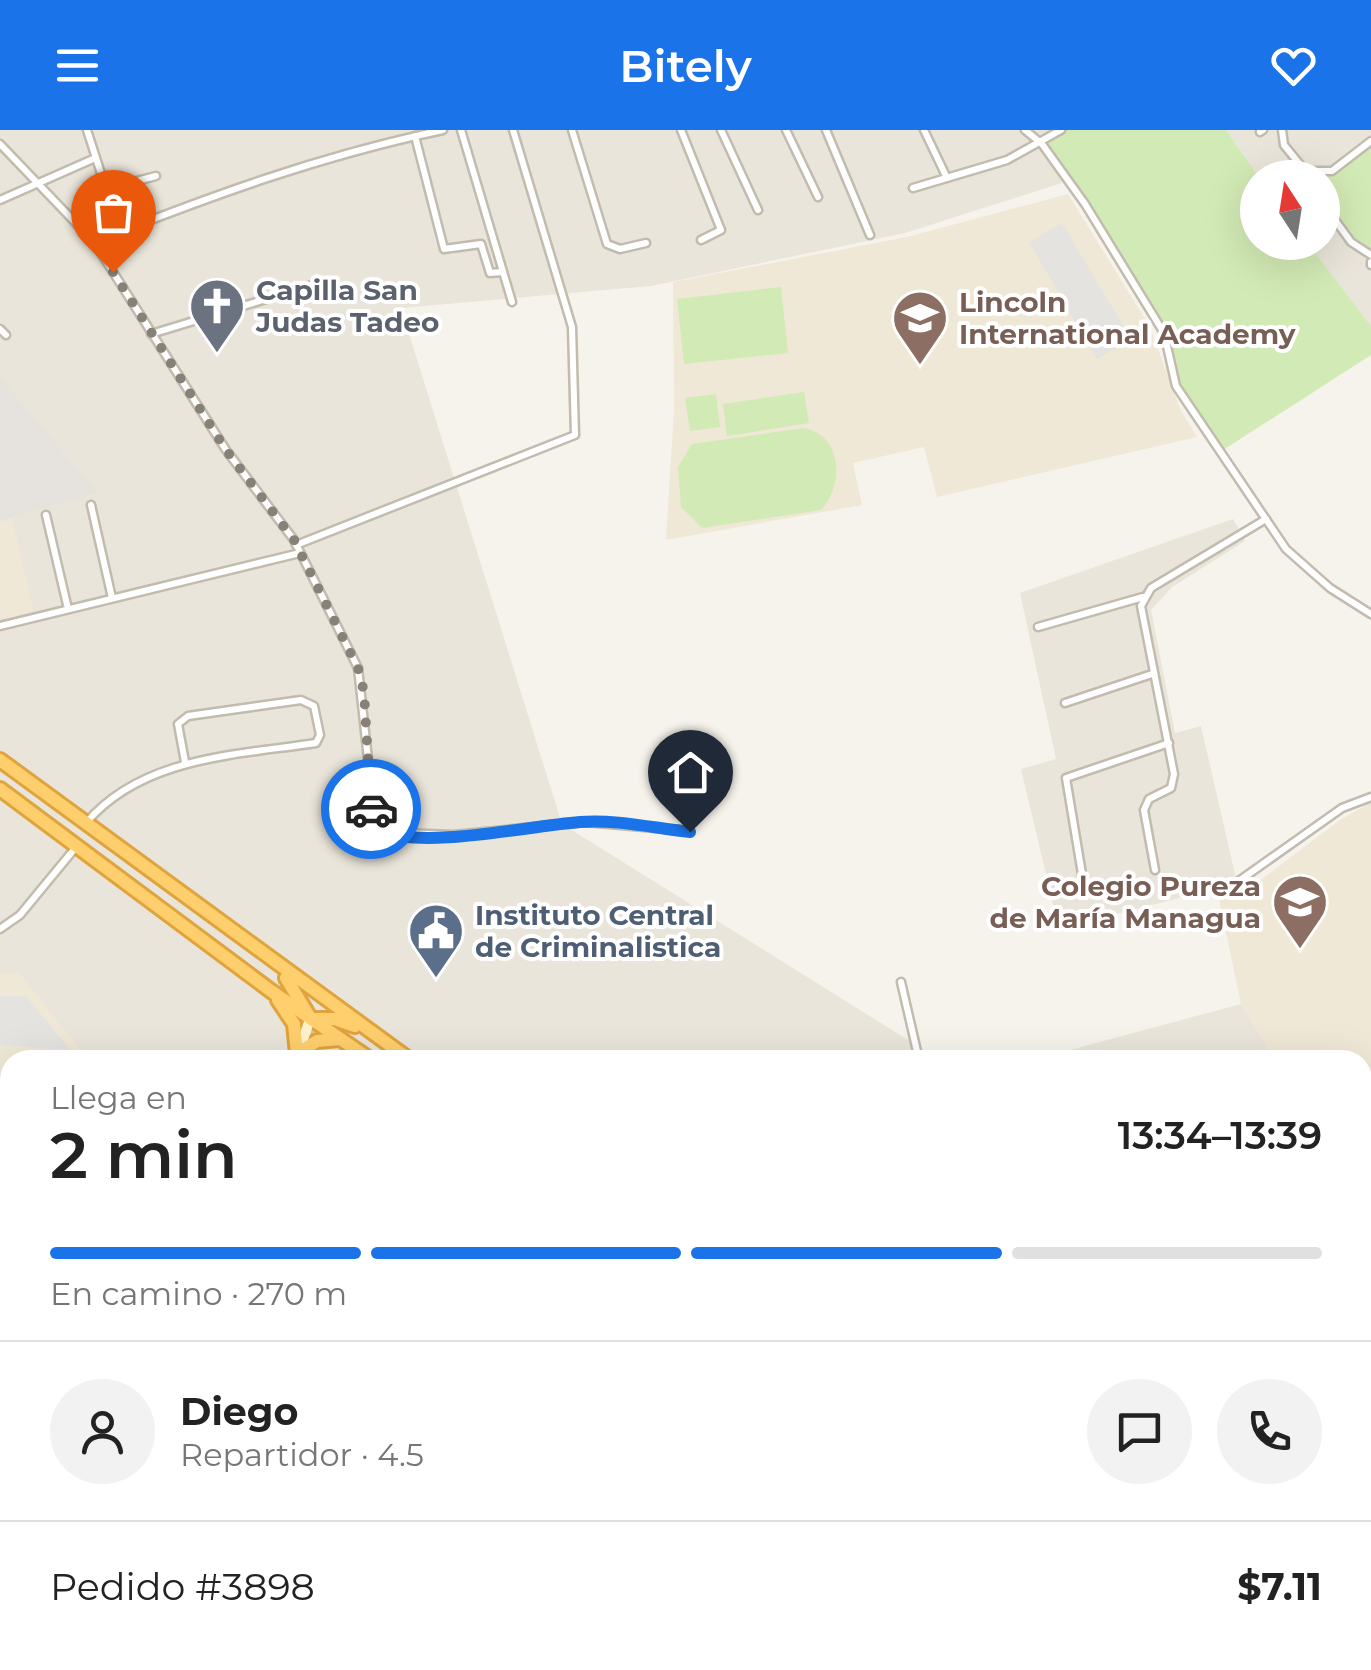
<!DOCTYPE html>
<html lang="es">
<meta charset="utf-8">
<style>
:root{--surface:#fff;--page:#f2f2f2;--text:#222;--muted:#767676;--line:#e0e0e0;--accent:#1a73e8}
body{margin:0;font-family:Montserrat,sans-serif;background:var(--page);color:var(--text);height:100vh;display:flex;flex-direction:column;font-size:38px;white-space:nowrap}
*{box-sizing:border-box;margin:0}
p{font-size:32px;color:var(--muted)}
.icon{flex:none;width:55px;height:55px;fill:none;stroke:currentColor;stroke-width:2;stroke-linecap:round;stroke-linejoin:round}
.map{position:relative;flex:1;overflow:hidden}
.drawer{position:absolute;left:0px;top:920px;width:1372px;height:620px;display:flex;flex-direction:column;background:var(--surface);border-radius:30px 30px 0 0;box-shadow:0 10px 40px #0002}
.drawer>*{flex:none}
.needle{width:65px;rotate:348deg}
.buttons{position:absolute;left:1240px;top:30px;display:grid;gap:20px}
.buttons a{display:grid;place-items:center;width:100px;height:100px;border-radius:50%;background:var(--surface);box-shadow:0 10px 40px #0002;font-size:50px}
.pin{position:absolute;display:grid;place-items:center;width:85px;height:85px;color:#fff;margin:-102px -42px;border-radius:50% 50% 50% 0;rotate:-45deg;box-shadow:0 0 10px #0007}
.pin .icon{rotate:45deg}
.courier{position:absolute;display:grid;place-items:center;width:100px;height:100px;margin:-50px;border:8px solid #1a73e8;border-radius:50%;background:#fff;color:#222;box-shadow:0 2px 12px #0007}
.head em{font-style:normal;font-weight:600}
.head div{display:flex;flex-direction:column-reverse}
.head{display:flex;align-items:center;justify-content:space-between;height:170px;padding:0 50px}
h1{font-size:65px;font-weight:600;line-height:75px}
.bar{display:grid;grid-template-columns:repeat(4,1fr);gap:15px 10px;align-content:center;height:120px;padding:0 50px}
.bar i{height:12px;border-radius:8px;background:var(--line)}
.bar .on{background:var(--accent)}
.bar p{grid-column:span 4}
.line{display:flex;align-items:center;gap:25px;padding:0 50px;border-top:2px solid var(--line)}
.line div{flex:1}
.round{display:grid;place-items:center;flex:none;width:105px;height:105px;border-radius:52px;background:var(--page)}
header{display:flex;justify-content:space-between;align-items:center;height:130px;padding:0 50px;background:var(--accent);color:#fff;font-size:45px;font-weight:600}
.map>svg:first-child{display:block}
.residential{fill:#eae5da}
.industrial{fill:#e6e2dd}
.education{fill:#efe8d6}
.green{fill:#d2eab5}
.parking{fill:#e5e3e0}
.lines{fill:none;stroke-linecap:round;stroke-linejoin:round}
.street-casing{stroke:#c2bbae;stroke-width:11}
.secondary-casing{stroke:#d6c79b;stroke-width:15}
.highway-casing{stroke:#e0a43c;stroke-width:18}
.street{stroke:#fff;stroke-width:6}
.secondary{stroke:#fff3cd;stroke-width:10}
.highway{stroke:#ffcf6e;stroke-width:12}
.done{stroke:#878178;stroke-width:10;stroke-dasharray:0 18}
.route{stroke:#1a73e8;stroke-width:12}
.labels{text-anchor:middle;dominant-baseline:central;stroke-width:8;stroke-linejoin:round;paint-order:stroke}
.worship-label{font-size:28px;font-weight:bold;fill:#5b616d;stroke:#fff;text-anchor:start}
.education-label{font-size:28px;font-weight:bold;fill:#785e54;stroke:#fff;text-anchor:start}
.service-label{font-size:28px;font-weight:bold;fill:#4e5e75;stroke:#fff;text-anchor:start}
</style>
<header><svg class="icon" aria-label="menu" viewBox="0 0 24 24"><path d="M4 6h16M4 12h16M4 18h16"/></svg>Bitely<svg class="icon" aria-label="heart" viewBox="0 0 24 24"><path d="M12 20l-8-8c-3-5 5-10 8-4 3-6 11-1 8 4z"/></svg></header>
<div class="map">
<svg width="1371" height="1540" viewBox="0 0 1371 1540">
<rect width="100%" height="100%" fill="#f6f3ec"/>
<!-- residential -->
<g class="residential">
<path d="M0,0H1068L1046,17L1062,53L905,103L651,156L401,178L562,694L916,915L917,930H10V1530H1362L1363,1235L1371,1258V1540H0Z"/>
<path d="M1226,0H1371V196L1308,113L1322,112V48L1259,47Z"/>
<path d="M1233,389L1245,411L1172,457L1151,480L1175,603L1201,596L1237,753L1059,799L1021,639L1056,629L1020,463Z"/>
<path d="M1241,874L1277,930H1033Z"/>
</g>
<!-- industrial -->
<path class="industrial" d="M0,248L97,362V363L0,390Z"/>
<!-- education -->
<g class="education">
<path d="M1068,64L1150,197L1180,279L1197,307L937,367L924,317L853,333L862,375L666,410L674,280L673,152L907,107Z"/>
<path d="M12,388L33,480L10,491L0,487V392Z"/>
<path d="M1371,672V978L1363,983L1362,930H1277L1241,874L1219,769L1254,755L1340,690Z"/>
<path d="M0,843H19L89,930H10V1011L0,1010Z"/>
</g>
<!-- green -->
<g class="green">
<path d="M1061,0H1226L1259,47L1258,112L1308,113L1371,196V225L1220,322L1176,256L1164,203L1079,64L1042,14Z"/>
<path d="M1371,11V125L1358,119L1323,72L1322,48L1311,47L1306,41H1332Z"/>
<path d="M781,157L788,223L684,234L677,169Z"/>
<path d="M804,262L809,293L727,306L723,274Z"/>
<path d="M716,264L720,297L690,301L685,268Z"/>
<path d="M804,298C843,305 844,356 821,380L702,398L681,377L678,337L692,314Z"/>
<path d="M0,1031L10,1033V1269L0,1270Z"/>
</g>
<!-- parking -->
<g class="parking">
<path d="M1062,93L1131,209L1097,229L1029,112Z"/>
<path d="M0,866H26L70,920L0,915Z"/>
</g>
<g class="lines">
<!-- street casing -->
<g class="street-casing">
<g id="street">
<path d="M87,0L106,59L156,46"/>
<path d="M461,0L512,172"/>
<path d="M572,0L607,114L620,119L646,113"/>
<path d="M681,0L721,100L701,110"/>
<path d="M721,0L758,80"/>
<path d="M786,0L818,67"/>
<path d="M826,0L870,105"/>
<path d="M924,0L946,46"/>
<path d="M1025,0L1042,14L1085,74L1164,203L1176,256L1286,419L1330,458L1371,484"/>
<path d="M1282,0L1284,15L1311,48"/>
<path d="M1260,2L1263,0"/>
<path d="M415,6L444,119L481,114L490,143L502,142"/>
<path d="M0,14L94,112L226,320L294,410L358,538L376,702L454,705L585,692L690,701"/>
<path d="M1306,41H1332L1371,11"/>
<path d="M913,58L1007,30L1061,0"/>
<path d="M0,70L93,29"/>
<path d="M1322,72L1351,112L1371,125"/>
<path d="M94,112C211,66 319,26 443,0"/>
<path d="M1371,132V135"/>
<path d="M0,199L6,205"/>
<path d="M151,204L325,151"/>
<path d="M91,375L112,468"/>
<path d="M46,385L68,479"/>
<path d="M296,415L575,305L572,197L513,0"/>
<path d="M0,496L300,423"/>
<path d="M1038,497L1143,467"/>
<path d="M1065,573L1152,544"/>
<path d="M86,693C142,627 236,625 316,613L320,605L314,576L301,570L188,586L178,594L185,632"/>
<path d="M1155,740L1144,680L1149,669L1171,658L1174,644L1141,476L1151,458L1266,389"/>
<path d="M1236,753L1342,678L1371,667"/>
<path d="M1084,756L1066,648L1169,613"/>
<path d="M0,799L20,785L76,717"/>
<path d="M901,852L919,930"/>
<path d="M1362,972L1371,967"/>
<path d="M0,1413L10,1408"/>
<path d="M0,1424L10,1445"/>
<path d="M1362,1478L1371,1502"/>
<path d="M0,1496L10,1494"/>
<path d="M52,1530L57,1540"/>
<path d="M696,1530L698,1540"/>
<path d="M834,1530L837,1540"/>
<path d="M628,1540L646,1530"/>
<path d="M945,1540L956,1530"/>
</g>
</g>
<!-- secondary casing -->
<g class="secondary-casing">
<g id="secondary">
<path d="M296,930L310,889"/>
<path d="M0,1024L10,1025"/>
<path d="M327,1540L330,1530"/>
</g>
</g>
<!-- highway casing -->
<g class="highway-casing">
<g id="highway">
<path d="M0,630L410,930"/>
<path d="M0,659L271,861L371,930"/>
<path d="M286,848L309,886"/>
<path d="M278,870L294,894L297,924L317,911L339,909"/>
<path d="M311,889H335L355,896"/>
<path d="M1188,1530L1202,1540"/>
<path d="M1215,1530L1227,1540"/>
<path d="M1236,1530L1249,1540"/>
</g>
</g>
<!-- street -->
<use href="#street" class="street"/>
<!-- secondary -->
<use href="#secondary" class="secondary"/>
<!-- highway -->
<use href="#highway" class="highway"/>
</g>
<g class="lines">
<!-- done -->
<path class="done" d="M113,142L226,320L294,410L358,538L364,562L371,679"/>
<!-- route -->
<path class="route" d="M371,679L376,702C435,718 519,697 580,692C615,689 654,698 690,702"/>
</g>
<!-- icons -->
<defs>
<g id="church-pin" transform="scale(2.875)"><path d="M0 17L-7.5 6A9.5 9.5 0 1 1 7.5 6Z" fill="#6b7280" stroke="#fff"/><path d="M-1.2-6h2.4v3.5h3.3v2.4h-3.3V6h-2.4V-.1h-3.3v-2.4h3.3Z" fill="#fff"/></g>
<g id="school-pin" transform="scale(2.875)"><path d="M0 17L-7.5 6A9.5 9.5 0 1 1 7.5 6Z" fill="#8d6e63" stroke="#fff"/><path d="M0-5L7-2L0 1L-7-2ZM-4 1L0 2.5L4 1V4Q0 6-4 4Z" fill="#fff"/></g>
<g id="civic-pin" transform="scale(2.875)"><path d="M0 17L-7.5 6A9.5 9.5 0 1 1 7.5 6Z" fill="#5c6f8a" stroke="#fff"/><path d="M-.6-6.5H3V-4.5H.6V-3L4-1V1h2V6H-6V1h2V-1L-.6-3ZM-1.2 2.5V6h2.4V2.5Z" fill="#fff"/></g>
</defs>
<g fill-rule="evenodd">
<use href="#church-pin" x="217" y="176"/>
<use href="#school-pin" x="920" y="188"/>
<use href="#school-pin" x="1300" y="772"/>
<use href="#civic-pin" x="436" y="801"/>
</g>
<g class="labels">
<!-- worship labels -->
<g class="worship-label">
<text x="256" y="160">Capilla San<tspan x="256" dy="32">Judas Tadeo</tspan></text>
</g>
<!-- education labels -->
<g class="education-label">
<text x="959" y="172">Lincoln<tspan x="959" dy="32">International Academy</tspan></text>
<text x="1261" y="756" text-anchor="end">Colegio Pureza<tspan x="1261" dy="32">de María Managua</tspan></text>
</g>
<!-- service labels -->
<g class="service-label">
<text x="475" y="785">Instituto Central<tspan x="475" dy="32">de Criminalistica</tspan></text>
</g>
</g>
</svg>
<div class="buttons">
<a><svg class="needle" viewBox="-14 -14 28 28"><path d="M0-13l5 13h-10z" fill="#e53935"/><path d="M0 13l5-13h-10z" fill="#767676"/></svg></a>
</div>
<div class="pin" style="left:113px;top:142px;background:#ea580c"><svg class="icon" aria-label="bag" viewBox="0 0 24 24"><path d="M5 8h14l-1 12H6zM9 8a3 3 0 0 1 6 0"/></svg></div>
<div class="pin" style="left:690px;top:702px;background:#1f2937"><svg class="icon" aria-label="home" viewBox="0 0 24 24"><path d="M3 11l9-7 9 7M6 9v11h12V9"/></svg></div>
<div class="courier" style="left:371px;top:679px"><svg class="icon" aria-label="car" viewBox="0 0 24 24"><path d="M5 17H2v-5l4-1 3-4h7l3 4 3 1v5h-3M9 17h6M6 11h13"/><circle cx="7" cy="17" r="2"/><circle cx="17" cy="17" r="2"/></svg></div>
<section class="drawer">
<div class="head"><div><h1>2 min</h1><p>Llega en</p></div><em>13:34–13:39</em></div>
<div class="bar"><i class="on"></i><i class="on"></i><i class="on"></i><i></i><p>En camino · 270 m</p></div>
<div class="line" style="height:180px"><a class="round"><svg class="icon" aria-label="person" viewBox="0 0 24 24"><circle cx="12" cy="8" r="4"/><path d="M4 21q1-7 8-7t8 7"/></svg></a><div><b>Diego</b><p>Repartidor · 4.5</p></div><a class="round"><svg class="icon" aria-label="chat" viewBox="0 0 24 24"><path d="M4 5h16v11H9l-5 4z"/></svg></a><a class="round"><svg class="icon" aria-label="phone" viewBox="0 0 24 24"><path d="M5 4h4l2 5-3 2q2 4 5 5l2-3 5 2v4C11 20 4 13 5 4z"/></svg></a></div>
<div class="line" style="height:130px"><div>Pedido #3898</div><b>$7.11</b></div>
</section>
</div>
